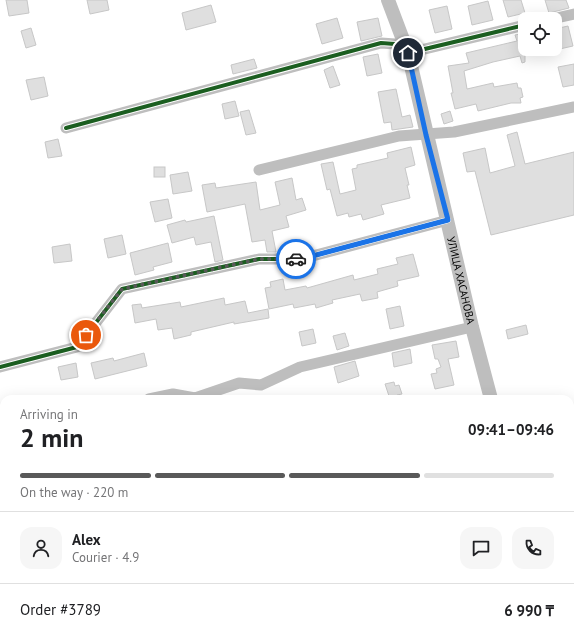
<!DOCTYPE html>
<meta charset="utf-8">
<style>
:root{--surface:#fff;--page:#f6f6f6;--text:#202124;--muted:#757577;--line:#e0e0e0;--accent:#595959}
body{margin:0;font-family:"PT Sans",sans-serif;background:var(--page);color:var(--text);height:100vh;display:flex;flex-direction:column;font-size:15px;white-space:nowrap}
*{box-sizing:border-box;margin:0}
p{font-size:13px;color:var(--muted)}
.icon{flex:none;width:22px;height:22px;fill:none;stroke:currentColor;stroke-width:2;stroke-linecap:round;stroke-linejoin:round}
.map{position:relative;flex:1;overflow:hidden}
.drawer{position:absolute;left:0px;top:395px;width:574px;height:248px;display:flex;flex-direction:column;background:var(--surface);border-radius:12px 12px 0 0;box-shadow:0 4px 16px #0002}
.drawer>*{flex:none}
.buttons{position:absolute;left:518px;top:12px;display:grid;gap:8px}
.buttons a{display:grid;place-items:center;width:44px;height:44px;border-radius:8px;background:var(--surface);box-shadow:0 4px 16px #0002;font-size:20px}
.pin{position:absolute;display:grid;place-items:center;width:34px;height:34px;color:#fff;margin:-17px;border:2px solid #fff;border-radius:50%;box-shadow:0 1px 4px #0007}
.courier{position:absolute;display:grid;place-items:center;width:40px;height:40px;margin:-20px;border:3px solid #1a73e8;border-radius:50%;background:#fff;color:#222;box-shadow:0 1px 5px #0007}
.headline em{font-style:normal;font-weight:700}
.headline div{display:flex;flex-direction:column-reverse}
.headline{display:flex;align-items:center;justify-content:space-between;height:68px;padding:0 20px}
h1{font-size:26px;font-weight:700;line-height:30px}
.bar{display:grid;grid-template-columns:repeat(4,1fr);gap:6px 4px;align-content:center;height:48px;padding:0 20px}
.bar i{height:5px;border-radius:3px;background:var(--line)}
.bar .selected{background:var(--accent)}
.bar p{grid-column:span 4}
.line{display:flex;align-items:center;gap:10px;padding:0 20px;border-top:1px solid var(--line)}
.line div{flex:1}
.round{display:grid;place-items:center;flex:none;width:42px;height:42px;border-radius:12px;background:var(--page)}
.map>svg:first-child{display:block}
.building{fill:#dfdfdf;stroke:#c7c7c7}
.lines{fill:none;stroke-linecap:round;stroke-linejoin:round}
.minor{stroke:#bebebe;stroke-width:11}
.tertiary{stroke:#bebebe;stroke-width:14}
.cycleway-casing{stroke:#fff;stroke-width:6}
.cycleway{stroke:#1b5e20;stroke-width:4}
.done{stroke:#595959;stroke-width:4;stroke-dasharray:0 7.2}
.route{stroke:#1a73e8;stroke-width:5}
.labels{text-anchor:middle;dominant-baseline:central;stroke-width:3;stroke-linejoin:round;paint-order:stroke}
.street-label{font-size:11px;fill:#000;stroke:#fff}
</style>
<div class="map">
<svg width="574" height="643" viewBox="0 0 574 643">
<rect width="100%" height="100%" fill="#fff"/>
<!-- building -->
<g class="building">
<path d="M6,0H27L29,13L9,16Z"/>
<path d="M87,0H107L109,10L90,14Z"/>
<path d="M503,0H521L525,13L508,17Z"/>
<path d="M545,0H566L569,8L549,13Z"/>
<path d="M488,1L493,20L472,25L468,6Z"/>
<path d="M211,5L216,22L186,30L182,13Z"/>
<path d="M447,6L452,29L435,33L429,10Z"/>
<path d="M337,18L343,38L322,44L316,24Z"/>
<path d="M378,18L382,36L361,41L357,22Z"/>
<path d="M568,26L573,46L555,50V29Z"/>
<path d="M31,28L36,45L26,48L21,31Z"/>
<path d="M525,33V62L522,63L520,56L493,62L464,71L467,89L493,83L494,87L517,83L518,88H521L523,97L520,98L521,103H511L478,111L476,104L455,109L451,93H453L448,66L469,63L466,53L517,41L515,35Z"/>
<path d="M378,54L382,73L367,76L363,57Z"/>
<path d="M254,59L257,68L233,74L231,65Z"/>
<path d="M574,64V85L563,87L558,67Z"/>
<path d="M333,66L340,85L330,88L324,70Z"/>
<path d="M44,77L48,96L31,100L26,80Z"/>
<path d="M396,89L402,117L410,115L413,127L392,130L391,122L384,123L378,92Z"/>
<path d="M235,101L239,116L225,119L222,104Z"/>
<path d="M249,110L256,133L246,135L240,112Z"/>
<path d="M450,111L453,121L444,124L441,114Z"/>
<path d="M517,132L525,164L574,152V215L491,235L475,171L467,172L463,153L485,148L490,173L515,166L507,135Z"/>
<path d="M58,139L62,156L48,158L45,142Z"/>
<path d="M411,147L415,165L405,168L409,185H407L410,198L381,205L384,214L363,220L361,214L349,217L348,213L337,216L330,189L327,190L321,164L333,162L340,194L356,190L352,169L357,168V165L388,158L387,153Z"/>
<rect x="154" y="167" width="11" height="10"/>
<path d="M188,172L192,191L173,194L170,175Z"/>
<path d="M292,178L296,200L302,198L306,210L286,216L289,227L272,231L276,252H267L265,240L252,242L245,204L207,212L202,185L215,183L216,188L256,182L260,210L280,205L275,182Z"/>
<path d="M168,199L172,218L155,222L150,202Z"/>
<path d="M214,216L223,260L215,262L211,242L196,245L194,237L172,243L167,225L185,220L186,222Z"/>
<path d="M122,235L126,254L108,258L104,239Z"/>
<path d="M168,243L172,262L153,267L154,270L135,275L130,253Z"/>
<path d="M70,244L72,261L54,263L52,247Z"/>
<path d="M413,254L419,276L397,281L398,286L377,292L378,298L362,301L360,294L332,300L333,303L316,308L315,304L294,308L293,304L269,309L265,288L271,287L270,282L283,279L285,290L306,286L307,288L353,275L354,280L378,274L377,269L398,264L396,258Z"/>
<path d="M224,298L225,305L245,301L248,313L268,309L269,318L234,324V322L191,332V335L174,339L172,328L158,330L156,319L135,323L132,305L141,304L142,308L180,302L181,307Z"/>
<path d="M400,306L404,326L390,329L386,309Z"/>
<path d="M526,325L528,334L508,339L506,330Z"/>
<path d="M313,329L316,343L302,346L299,332Z"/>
<path d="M345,333L349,346L337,350L333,336Z"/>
<path d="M456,341L459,357L448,359L454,385L435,389L431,374L437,373L436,369L441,367L438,359H435L432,345Z"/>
<path d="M410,349L412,363L394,367L392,353Z"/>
<path d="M144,353L147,366L95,379L91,363L113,358L114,361Z"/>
<path d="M355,361L359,376L338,383L334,367Z"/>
<path d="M76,363L78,377L61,380L58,367Z"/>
<path d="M394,382L395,386L399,385L402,394L397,395L398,398L390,399L385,384Z"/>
</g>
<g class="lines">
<!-- minor -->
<g class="minor">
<path d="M552,19L574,14"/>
<path d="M66,128L381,43L395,44L408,53L525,25"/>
<path d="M259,170L399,136L454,132L574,107"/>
<path d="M0,367L77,347L122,289L259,259H301L448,220"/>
<path d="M149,399L173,394L195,398L239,383L261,385L300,367L472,327"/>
<path d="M0,427L4,449"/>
<path d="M570,427H574"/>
<path d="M147,639L150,643"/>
<path d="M364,639V643"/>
<path d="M2,643L4,632"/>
<path d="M519,643L541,639"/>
</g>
<!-- tertiary -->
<g class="tertiary">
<path id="s1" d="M388,0L408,53L472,327L491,399"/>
<path d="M554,639L555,643"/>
</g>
<!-- cycleway casing -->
<g class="cycleway-casing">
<g id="cycleway">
<path d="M66,128L381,43L395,44L408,53L525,25"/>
<path d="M0,367L77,347L122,289L259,259H301L448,220"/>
</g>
</g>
<!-- cycleway -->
<use href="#cycleway" class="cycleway"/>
</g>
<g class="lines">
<!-- done -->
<path class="done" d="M86,335L122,289L259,259H296"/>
<!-- route -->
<path class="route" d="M296,259H301L448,220L426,135L408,53"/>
</g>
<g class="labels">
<!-- street labels -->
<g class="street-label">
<text stroke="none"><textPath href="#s1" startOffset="290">УЛИЦА ХАСАНОВА</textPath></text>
</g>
</g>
</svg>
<div class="buttons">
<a><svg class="icon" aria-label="locate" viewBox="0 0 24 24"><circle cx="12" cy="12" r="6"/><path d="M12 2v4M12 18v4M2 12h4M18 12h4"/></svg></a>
</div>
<div class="pin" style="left:86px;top:335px;background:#ea580c"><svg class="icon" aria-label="bag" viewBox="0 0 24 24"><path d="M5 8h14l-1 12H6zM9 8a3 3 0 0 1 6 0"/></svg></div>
<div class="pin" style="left:408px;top:53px;background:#1f2937"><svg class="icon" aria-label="home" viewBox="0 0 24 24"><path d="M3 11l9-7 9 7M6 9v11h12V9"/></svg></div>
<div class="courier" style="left:296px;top:259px"><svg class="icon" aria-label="car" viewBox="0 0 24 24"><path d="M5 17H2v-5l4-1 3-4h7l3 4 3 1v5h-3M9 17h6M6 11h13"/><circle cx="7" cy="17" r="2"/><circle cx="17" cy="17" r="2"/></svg></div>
<section class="drawer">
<div class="headline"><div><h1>2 min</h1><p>Arriving in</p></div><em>09:41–09:46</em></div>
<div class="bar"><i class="selected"></i><i class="selected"></i><i class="selected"></i><i></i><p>On the way · 220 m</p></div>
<div class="line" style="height:72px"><a class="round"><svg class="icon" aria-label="person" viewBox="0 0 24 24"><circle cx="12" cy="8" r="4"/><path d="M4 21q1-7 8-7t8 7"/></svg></a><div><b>Alex</b><p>Courier · 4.9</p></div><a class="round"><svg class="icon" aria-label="chat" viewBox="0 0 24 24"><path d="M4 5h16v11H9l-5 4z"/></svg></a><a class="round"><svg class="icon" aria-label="phone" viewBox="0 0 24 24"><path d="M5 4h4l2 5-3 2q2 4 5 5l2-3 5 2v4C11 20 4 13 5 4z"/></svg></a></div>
<div class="line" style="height:52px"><div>Order #3789</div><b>6 990 ₸</b></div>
</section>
</div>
